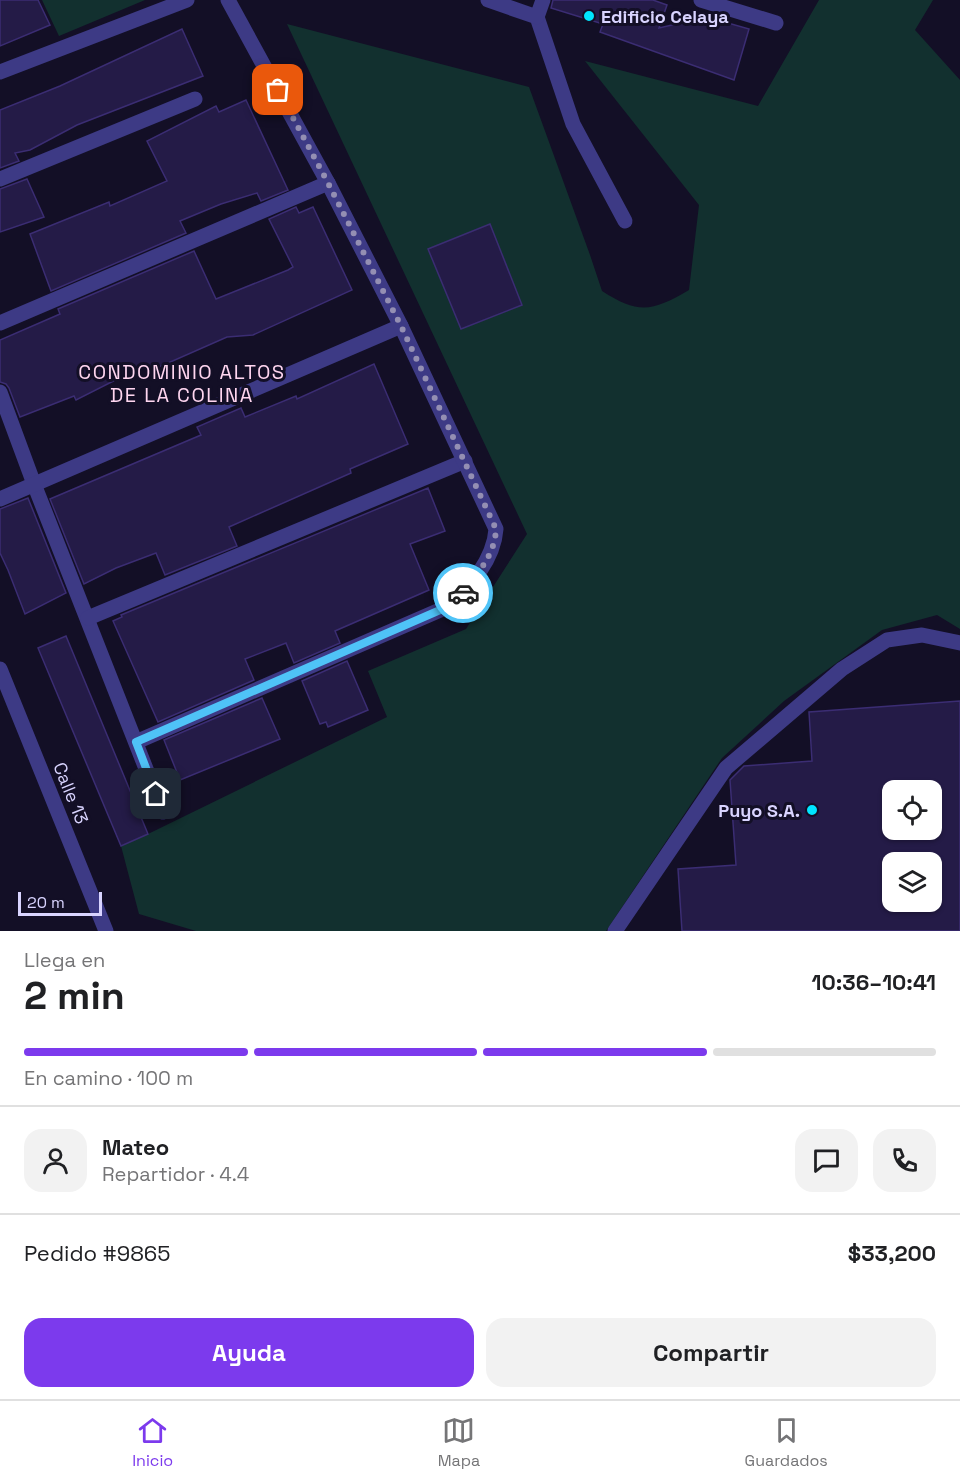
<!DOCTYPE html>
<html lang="es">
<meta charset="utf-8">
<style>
:root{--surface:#fff;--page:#f2f2f2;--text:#202124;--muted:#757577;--line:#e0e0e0;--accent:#7c3aed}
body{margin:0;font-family:"Space Grotesk",sans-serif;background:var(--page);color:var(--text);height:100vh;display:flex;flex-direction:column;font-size:22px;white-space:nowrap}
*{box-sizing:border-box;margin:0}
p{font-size:20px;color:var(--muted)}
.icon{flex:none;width:33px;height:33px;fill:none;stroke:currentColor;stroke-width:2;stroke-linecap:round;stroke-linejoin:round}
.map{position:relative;height:931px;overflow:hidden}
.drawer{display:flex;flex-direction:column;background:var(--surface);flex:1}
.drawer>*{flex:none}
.fabs{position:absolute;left:882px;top:780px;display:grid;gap:12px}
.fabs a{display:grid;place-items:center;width:60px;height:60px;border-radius:12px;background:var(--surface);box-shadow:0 2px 4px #0004;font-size:30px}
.scale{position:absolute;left:18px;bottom:15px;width:84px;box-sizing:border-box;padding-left:6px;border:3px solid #d9d4ff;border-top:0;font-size:16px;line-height:21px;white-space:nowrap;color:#d9d4ff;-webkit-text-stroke:4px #130f26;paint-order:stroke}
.pin{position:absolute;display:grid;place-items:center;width:51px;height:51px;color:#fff;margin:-26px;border-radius:12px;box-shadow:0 3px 9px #0006}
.courier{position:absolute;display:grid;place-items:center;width:60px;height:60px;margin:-30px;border:4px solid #4fc3f7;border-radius:50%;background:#fff;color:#222;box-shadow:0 2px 8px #0007}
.headline em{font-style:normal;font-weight:700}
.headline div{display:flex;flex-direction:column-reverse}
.headline{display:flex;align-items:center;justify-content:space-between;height:102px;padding:0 24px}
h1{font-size:39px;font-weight:700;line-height:45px}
.bar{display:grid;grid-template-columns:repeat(4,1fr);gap:9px 6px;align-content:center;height:72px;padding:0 24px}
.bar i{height:8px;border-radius:4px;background:var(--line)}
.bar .active{background:var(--accent)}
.bar p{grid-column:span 4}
.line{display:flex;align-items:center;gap:15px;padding:0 24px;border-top:2px solid var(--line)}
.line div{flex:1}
.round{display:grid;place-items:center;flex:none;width:63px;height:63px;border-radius:18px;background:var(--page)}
.primary-button{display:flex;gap:12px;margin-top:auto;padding:12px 24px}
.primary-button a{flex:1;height:69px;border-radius:18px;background:var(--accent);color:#fff;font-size:24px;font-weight:700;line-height:69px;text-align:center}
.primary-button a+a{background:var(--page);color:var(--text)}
.menu{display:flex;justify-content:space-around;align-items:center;height:84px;border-top:2px solid var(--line);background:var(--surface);font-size:16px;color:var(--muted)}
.menu a{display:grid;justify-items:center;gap:3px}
.menu .active{color:var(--accent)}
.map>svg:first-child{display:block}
.green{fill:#12302f}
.building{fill:#241b47;stroke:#3b2d73;stroke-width:1.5;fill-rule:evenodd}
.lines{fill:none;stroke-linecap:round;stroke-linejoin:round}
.service{stroke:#3d3a85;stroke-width:15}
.minor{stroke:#3d3a85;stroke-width:15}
.tertiary{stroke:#3d3a85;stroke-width:15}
.done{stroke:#948fb3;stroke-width:6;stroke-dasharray:0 10.8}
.route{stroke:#4fc3f7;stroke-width:8}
.poi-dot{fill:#00e5ff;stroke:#130f26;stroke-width:2}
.labels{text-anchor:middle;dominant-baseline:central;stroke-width:6;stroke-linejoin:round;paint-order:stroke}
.poi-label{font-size:18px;font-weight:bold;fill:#d9d4ff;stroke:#130f26;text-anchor:start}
.street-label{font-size:18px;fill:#d9d4ff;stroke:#130f26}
.neighbourhood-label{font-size:20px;letter-spacing:1.5px;fill:#ffd6f0;stroke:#130f26}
</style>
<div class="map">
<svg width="960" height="931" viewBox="0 0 960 931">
<rect width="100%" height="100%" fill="#130f26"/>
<!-- green -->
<g class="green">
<path d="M42,0H145L59,36Z"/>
<path d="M819,0H933L915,30L960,80V629L937,615L882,630L784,701L722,758L606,931H196L139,914L121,846L148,834L387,717L368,671L466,629L527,534L287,24L529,87L590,255L602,291C639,315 653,311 689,290L699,205L585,61L758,106Z"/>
</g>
<!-- building -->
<g class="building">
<path d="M0,0H38L50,25L0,46Z"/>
<path d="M553,0H653L667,5L659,28L707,17L749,29L734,80L600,32L603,24L551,8Z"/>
<path d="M182,29L203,76L77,125L30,150L15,153L19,161L0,168V110L60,86Z"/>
<path d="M246,100L288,190L261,201L257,193L221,204L180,221L186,233L51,291L30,234L109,202L110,206L167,181L147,141L216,106L219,112Z"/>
<path d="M27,179L44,217L0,232V189Z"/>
<path d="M296,207L299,213L313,207L352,290L253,335L227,337L150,371L147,364L76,400L74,396L20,417L9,388L6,384L0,382V340L60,314L58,309L194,251L216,299L288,270L293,267L269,219Z"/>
<path d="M490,224L522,305L461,329L428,249Z"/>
<path d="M374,364L408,444L350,469L351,473L229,527L237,546L165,575L156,553L116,568L84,584L50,499L201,435L197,427L241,408L245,417L296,396L297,399Z"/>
<path d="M428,488L445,531L410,544L429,590L335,631L340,643L294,663L286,643L245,659L254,680L158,722L113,621L122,617L121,615Z"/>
<path d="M28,498L66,593L25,614L8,570L0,553V509Z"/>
<path d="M66,636L148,834L121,846L38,648Z"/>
<path d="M347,661L368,710L328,727L326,722L320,724L302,681Z"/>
<path d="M262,698L280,739L180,780L164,740Z"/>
<path d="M960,701V931H682L678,869L736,865L730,780L744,766L812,761L809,712ZM892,790H932V830H892ZM892,862H932V902H892Z"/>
</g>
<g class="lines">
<!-- service -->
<g class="service">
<path d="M537,17L573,124L625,221"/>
<path d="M615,931L726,768L842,669L887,640L922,635L960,643"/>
</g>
<!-- minor -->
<g class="minor">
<path d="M488,0L537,17L543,0"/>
<path d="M701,0L776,23"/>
<path d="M0,179L195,99"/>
<path d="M0,323L328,183"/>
<path d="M0,392L34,484L163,812"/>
<path d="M0,499L401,326"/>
<path d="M88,618L465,461"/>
<path d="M136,742L447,607C470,588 494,559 496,529L401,326L328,183L228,0"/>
</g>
<!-- tertiary -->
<g class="tertiary">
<path d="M0,72L187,0"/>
<path d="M0,669L106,931"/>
</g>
</g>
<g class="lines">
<!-- done -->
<path class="done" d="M278,90L328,183L401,326L496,529C495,555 478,572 463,593"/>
<!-- route -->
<path class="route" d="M156,794L136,742L447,607L463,593"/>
</g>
<!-- markers -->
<g class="poi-dot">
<circle cx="589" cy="16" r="6"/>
<circle cx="812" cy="810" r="6"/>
</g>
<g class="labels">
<!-- poi labels -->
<g class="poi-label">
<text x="601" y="16">Edificio Celaya</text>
<text x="800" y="810" text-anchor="end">Puyo S.A.</text>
</g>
<!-- street labels -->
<g class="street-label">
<text transform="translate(71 793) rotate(68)">Calle 13</text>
</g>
<!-- neighbourhood labels -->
<g class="neighbourhood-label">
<text x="182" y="372">CONDOMINIO ALTOS<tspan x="182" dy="23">DE LA COLINA</tspan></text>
</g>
</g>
</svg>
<div class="fabs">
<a><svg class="icon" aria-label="locate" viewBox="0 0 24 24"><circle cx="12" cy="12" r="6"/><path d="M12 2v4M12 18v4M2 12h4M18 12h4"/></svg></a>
<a><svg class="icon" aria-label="layers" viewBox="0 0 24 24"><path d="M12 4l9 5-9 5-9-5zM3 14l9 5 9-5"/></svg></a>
</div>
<div class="scale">20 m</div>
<div class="pin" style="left:278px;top:90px;background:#ea580c"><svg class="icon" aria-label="bag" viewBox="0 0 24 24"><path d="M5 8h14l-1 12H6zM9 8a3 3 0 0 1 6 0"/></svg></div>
<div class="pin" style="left:156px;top:794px;background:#1f2937"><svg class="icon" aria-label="home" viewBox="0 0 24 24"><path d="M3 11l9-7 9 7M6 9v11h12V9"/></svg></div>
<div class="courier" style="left:463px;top:593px"><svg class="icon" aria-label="car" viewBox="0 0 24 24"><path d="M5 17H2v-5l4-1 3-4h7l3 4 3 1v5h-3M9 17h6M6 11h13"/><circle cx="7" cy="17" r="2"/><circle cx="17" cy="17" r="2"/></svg></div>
</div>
<section class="drawer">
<div class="headline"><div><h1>2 min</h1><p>Llega en</p></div><em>10:36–10:41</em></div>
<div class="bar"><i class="active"></i><i class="active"></i><i class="active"></i><i></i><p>En camino · 100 m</p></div>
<div class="line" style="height:108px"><a class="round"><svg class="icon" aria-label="person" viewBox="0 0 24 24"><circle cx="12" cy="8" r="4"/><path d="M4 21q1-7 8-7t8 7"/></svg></a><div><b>Mateo</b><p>Repartidor · 4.4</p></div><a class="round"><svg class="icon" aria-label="chat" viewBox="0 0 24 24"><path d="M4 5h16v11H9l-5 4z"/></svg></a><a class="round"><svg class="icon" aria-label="phone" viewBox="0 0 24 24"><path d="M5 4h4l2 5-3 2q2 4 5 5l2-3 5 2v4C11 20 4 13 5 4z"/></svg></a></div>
<div class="line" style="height:78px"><div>Pedido #9865</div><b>$33,200</b></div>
<div class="primary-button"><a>Ayuda</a><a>Compartir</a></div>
</section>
<nav class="menu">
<a class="active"><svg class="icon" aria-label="home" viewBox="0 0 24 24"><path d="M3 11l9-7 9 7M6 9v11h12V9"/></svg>Inicio</a>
<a><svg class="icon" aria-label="map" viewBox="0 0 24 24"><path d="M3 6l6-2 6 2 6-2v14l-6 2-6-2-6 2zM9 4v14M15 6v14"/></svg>Mapa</a>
<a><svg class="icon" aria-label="saved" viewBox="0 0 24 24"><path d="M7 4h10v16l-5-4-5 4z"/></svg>Guardados</a>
</nav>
